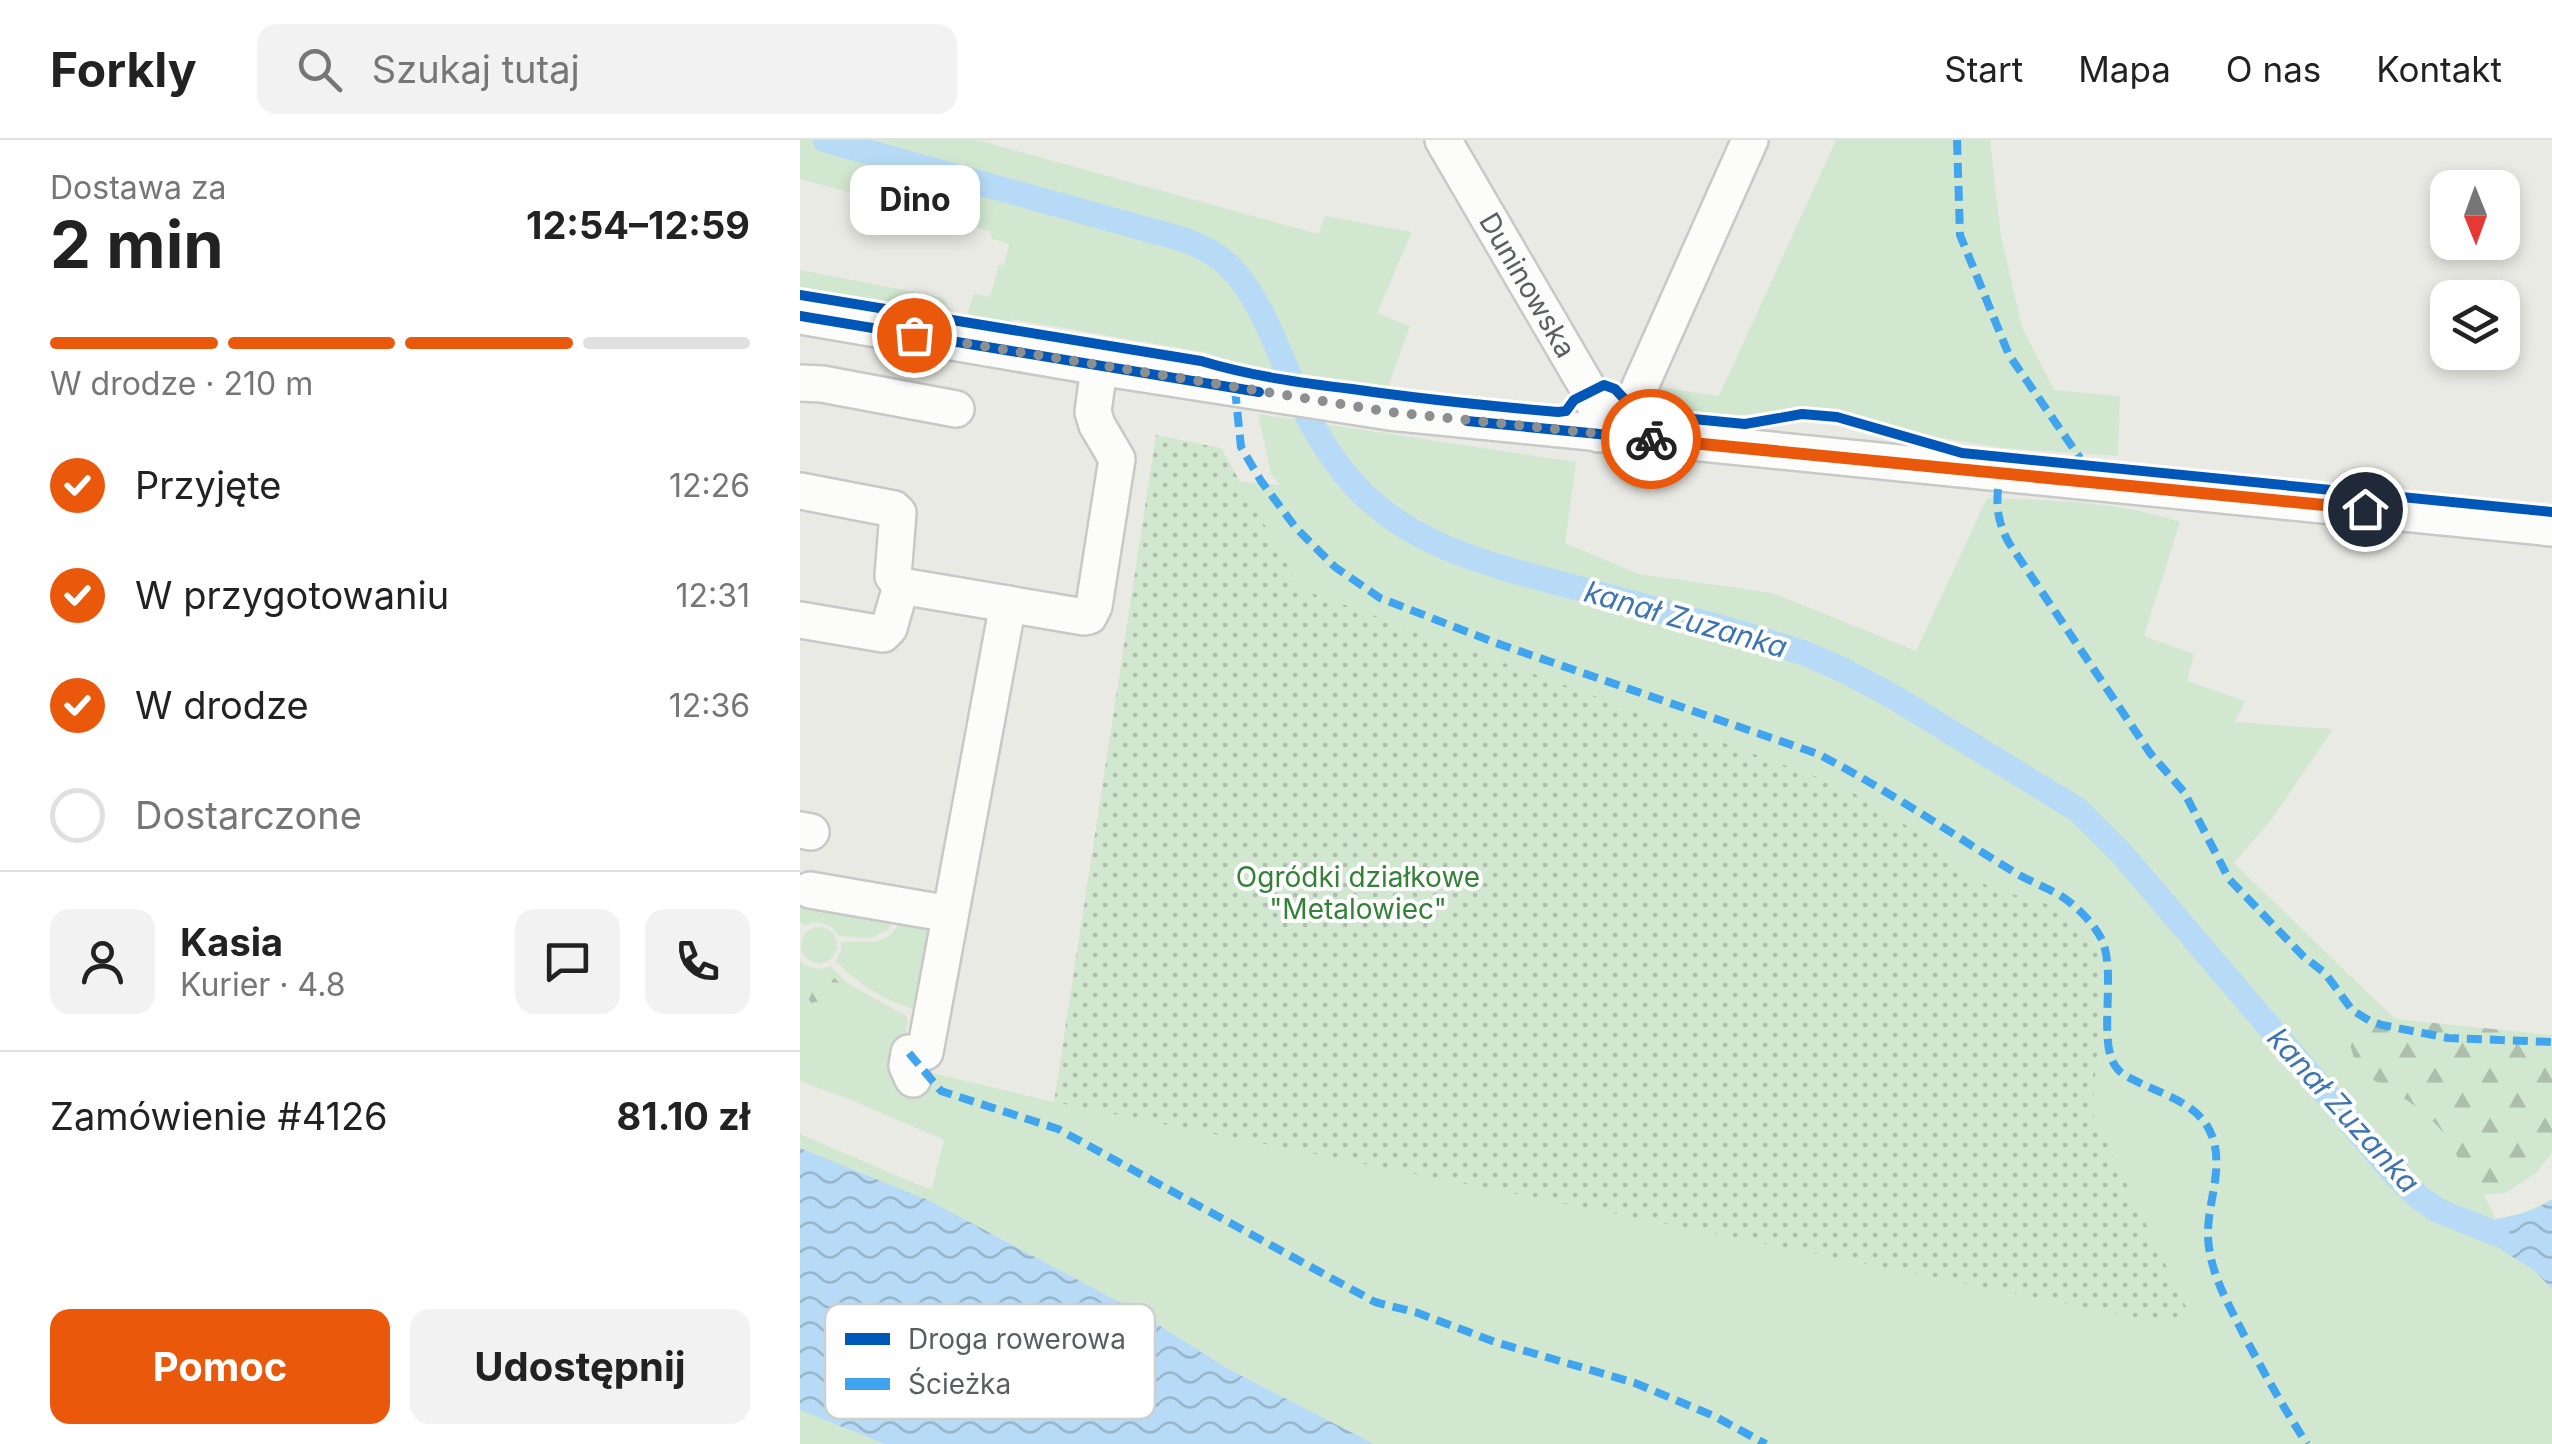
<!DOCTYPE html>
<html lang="pl">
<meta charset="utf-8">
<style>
:root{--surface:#fff;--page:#f2f2f2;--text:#222;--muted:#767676;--line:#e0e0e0;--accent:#ea580c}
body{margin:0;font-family:Inter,sans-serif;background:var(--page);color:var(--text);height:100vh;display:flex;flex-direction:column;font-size:38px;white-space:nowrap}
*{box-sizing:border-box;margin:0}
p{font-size:32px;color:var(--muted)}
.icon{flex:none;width:55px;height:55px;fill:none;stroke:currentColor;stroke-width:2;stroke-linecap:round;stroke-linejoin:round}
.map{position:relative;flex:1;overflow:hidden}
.sheet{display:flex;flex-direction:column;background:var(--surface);width:800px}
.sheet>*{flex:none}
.needle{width:65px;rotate:179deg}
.tools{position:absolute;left:1630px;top:30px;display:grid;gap:20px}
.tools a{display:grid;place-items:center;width:90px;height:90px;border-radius:20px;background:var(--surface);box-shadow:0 5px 15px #0003;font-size:50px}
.pin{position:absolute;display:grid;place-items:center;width:85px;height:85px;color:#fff;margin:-42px;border:5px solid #fff;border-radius:50%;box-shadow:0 2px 10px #0007}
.courier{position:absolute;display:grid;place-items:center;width:100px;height:100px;margin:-50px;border:8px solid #ea580c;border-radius:50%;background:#fff;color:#222;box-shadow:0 2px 12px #0007}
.bubble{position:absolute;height:70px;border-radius:20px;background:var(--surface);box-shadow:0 5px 15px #0003;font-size:32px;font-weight:700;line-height:70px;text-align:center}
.headline em{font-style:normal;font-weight:700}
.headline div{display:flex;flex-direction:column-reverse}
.headline{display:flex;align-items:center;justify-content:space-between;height:170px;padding:0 50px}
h1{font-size:65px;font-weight:700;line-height:75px}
.bar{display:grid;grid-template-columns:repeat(4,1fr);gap:15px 10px;align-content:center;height:120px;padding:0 50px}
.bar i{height:12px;border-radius:8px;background:var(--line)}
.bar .current{background:var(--accent)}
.bar p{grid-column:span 4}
.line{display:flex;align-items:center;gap:25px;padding:0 50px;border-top:2px solid var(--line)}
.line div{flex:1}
.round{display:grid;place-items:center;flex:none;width:105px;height:105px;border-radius:20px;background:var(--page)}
ol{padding:0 50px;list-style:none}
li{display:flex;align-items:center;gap:30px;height:110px}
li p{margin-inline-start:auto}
li .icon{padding:10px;border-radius:50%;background:var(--accent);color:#fff;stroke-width:4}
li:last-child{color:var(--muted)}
li i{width:55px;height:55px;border:5px solid var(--line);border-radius:50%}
.action{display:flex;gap:20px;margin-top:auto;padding:20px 50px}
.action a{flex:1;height:115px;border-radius:20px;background:var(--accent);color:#fff;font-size:40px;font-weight:700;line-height:115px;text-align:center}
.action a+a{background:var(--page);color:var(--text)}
header{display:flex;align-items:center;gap:60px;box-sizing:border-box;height:140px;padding:0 50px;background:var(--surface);border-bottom:2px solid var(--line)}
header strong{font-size:48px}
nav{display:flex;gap:55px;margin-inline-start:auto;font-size:35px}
.search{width:700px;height:90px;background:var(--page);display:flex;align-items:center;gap:25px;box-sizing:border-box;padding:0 35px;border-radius:20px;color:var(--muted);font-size:38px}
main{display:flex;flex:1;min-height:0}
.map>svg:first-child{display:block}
.green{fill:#d2e7d0}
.forest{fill:url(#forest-firs)}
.garden{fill:url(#garden-dots)}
.water{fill:url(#water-waves)}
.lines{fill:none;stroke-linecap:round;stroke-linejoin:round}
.canal{stroke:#b7dbf6;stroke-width:25}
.minor-casing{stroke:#c7c8c7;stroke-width:40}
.minor{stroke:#fcfcfb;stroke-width:35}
.quiet{stroke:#40a5ee;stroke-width:8;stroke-dasharray:15 8;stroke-linecap:butt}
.cycleway-casing{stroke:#fff;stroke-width:16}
.cycleway{stroke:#0057b8;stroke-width:10}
.done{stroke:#8c8f90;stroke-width:10;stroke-dasharray:0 18}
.route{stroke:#ea580c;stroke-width:12}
.labels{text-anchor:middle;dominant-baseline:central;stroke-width:8;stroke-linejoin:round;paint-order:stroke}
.street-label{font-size:28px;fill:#5a5e63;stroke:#fff}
.park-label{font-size:28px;fill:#348138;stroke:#fff}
.water-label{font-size:30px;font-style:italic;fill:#3f75b0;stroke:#fff}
.key{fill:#fff;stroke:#cecfd0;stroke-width:2.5}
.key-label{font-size:28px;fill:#5a5e63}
</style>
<header>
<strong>Forkly</strong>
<div class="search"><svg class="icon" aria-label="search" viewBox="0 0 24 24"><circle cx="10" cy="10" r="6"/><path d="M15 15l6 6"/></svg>Szukaj tutaj</div>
<nav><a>Start</a><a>Mapa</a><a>O nas</a><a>Kontakt</a></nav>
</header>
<main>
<section class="sheet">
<div class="headline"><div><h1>2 min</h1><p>Dostawa za</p></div><em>12:54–12:59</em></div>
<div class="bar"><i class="current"></i><i class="current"></i><i class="current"></i><i></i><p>W drodze · 210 m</p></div>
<ol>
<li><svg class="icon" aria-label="check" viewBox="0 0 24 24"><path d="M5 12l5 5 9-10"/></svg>Przyjęte<p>12:26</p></li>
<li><svg class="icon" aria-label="check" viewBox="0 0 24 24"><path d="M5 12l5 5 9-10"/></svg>W przygotowaniu<p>12:31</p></li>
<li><svg class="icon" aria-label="check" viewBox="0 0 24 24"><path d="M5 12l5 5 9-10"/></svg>W drodze<p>12:36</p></li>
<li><i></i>Dostarczone</li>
</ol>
<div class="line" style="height:180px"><a class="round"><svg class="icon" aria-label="person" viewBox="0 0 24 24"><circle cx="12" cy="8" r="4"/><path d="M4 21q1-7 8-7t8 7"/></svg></a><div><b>Kasia</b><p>Kurier · 4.8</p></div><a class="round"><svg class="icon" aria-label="chat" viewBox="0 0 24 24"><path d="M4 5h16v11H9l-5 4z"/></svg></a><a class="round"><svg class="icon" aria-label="phone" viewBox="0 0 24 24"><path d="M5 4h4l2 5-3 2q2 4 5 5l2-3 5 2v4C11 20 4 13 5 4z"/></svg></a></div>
<div class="line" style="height:130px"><div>Zamówienie #4126</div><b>81.10 zł</b></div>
<div class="action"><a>Pomoc</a><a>Udostępnij</a></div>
</section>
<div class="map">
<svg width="1752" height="1304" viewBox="0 0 1752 1304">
<defs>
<pattern id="forest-firs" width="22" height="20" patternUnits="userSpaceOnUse" patternTransform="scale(2.5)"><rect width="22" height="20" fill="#d2e7d0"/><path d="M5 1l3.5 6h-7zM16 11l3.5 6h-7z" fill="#adbeac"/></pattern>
<pattern id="garden-dots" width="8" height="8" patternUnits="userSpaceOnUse" patternTransform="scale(2.5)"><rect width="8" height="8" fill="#d2e7d0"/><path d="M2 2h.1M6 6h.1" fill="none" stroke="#adbeac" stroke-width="1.8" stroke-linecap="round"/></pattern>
<pattern id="water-waves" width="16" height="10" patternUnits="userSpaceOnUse" patternTransform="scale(2.5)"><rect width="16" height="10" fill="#b7dbf6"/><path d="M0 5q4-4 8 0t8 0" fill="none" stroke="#98b5cb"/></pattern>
</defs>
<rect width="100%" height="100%" fill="#eaeae5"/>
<!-- green -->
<g class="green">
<path d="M0,0H177L518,94L525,76L612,92L577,173L610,186L588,247L445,225L403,212L212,179L210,186L169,179L168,172L174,154L190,157L199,125H204L209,104L192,99L190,91L0,39Z"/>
<path d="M1036,0H1190L1201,96L1222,187L1254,250L1320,256L1318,316L1202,308L1130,296L1046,272L1009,269L928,276L879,273L844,265L852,246L919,256Z"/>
<path d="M0,130L141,157L147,162L144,175L0,151Z"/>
<path d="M458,274L776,322L765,403L839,434L973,453L1116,511L1187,358C1251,360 1319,361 1380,382L1344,496L1394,514L1387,541L1445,561L1435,582L1533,589L1472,679L1434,723L1595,879L1696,1079L1723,1073L1752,1059V1304H0V994L126,1048H132L144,1000L51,960L0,941V821C9,829 19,831 30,826L49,844L106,876L108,881L99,925L254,962L307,972L404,339L480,345L471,334Z"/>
<path d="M0,765L92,781L89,789L71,798L39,796C31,783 17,778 4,786L0,782Z"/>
<path d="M99,782L122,786L132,798L120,870C94,867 53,841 36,821L41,810V802C65,799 86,810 99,782Z"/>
<circle cx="19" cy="805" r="18"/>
</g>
<!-- forest -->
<g class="forest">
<path d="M0,826C5,831 15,833 23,831C34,835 38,843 49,850L43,860L38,862L32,858L11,863L6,855L0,854Z"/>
<path d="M1595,879L1752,895V1013L1736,1033L1706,1053L1681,1055C1664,1039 1662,1022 1650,1002C1628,968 1592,951 1558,931L1545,888Z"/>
</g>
<!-- garden -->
<path class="garden" d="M356,295L421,308L501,449L1042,646L1120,694L1155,728L1192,748L1250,765L1282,787L1299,812L1303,845L1292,972L1388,1171L1379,1186L254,962Z"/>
<!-- water -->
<g class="water">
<path d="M0,1008L130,1061L336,1171L430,1230L574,1304H85L0,1270Z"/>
<path d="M1752,1059V1149L1735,1131L1697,1107L1696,1079C1716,1076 1736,1071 1752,1059Z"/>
</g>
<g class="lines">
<!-- canal -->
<path class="canal" d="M25,0L385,100C402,107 417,114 430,127C459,156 478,210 494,247C509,284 536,328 564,355C624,413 708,429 785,450C844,466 903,482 961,499L1004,513L1041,529L1092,556L1278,670L1322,714L1597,1037L1621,1059L1639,1071L1697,1094"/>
<!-- minor casing -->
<g class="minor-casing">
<g id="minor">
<path id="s1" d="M643,0L790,252L800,280L799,294"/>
<path d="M0,176L299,227L590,272L1752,388"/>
<path d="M0,243L22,244L156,269"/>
<path d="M800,280L830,265L835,258L950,0"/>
<path d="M0,351L94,369L98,373L93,436L101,446L284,477L289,476L294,466L317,319L297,285L293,272L299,227"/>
<path d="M0,480L83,494L89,488L101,446"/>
<path d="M0,690L11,692"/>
<path d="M10,750L150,774"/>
<path d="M113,939L107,926L109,913L125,912L208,464"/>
</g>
</g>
<!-- minor -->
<use href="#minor" class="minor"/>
<!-- quiet -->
<g class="quiet">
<path d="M1157,0L1160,95L1209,215L1280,318"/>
<path d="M435,249L441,307L461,341L496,388L535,427L580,458L696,503L1018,614C1086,649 1149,692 1214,732C1229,741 1246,747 1261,756C1276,765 1295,785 1302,800C1317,834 1297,903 1316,927C1320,933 1327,937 1334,940C1365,956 1404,964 1414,1002C1422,1033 1408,1062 1408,1093C1408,1131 1429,1165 1446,1199C1465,1235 1485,1270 1507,1304"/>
<path d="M1198,349C1196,370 1199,385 1209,403L1350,613L1384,652L1429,739L1504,817L1525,833L1552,870L1570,881L1582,885L1648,898L1752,902"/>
<path d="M109,913L141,951L258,989L575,1162L618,1173L695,1202L835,1243L914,1276L966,1304"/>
</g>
<!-- cycleway casing -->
<g class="cycleway-casing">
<g id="cycleway">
<path d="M0,155L401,221C451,236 501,243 552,249C621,259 689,266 758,272L766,271L774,260L804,245L815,249L830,265L841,271L862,276L945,284L1002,274L1037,277L1162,313L1752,372"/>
<path d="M0,176L459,252"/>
<path d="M667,281L1184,332"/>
</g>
</g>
<!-- cycleway -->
<use href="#cycleway" class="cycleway"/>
</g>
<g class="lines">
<!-- done -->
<path class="done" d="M114,195L590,272L851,299"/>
<!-- route -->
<path class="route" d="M851,299L1565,369"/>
</g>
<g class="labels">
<!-- street labels -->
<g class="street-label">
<text stroke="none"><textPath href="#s1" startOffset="168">Duninowska</textPath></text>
</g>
<!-- park labels -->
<g class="park-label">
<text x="558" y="737">Ogródki działkowe<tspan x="558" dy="32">"Metalowiec"</tspan></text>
</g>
<!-- water labels -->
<g class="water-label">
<text transform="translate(886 479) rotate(16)">kanał Zuzanka</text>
<text transform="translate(1544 970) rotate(48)">kanał Zuzanka</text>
</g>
</g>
<!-- legend -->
<rect x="25" y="1164" width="330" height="115" rx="15" class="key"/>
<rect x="45" y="1193" width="45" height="12" fill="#0057b8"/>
<rect x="45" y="1238" width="45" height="12" fill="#40a5ee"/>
<g class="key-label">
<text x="108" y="1209">Droga rowerowa</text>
<text x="108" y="1254">Ścieżka</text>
</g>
</svg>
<div class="tools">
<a><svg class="needle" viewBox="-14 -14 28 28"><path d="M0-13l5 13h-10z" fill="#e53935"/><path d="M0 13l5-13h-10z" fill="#767676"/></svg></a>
<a><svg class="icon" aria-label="layers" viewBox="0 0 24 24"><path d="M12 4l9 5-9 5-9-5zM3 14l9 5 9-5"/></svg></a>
</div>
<div class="pin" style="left:114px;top:195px;background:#ea580c"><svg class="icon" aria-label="bag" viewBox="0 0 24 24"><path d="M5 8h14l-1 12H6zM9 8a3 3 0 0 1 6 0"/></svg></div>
<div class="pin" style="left:1565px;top:369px;background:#1f2937"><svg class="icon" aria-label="home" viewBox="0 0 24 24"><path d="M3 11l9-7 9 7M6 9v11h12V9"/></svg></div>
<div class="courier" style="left:851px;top:299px"><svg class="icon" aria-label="bike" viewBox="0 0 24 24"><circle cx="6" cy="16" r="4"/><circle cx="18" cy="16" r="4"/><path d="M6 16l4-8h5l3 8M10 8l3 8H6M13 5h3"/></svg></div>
<div class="bubble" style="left:50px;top:25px;width:130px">Dino</div>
</div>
</main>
